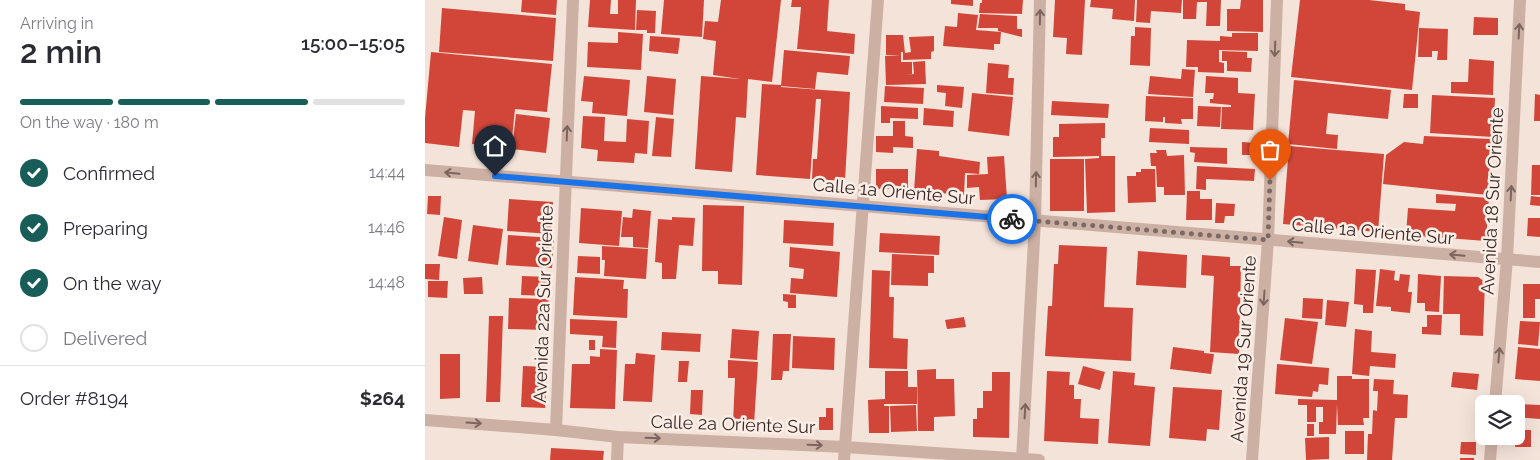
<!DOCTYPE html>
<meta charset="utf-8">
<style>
:root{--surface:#fff;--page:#f7f7f7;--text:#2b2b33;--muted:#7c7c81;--line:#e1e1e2;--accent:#185d57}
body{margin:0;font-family:Raleway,sans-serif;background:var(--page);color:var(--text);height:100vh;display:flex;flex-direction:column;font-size:19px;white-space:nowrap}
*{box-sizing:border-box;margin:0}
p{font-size:16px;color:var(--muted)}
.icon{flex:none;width:28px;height:28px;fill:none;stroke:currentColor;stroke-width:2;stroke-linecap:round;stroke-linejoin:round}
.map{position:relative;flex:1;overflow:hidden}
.details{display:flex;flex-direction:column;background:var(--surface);width:425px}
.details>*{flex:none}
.buttons{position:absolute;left:1050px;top:395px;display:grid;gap:10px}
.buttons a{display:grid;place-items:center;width:50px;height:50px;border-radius:8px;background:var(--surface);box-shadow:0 5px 20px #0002;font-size:25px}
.pin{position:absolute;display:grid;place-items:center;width:42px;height:42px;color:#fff;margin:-51px -21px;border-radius:50% 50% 50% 0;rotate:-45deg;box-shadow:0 0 5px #0007}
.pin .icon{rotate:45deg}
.courier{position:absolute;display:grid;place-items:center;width:50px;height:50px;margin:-25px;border:4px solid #1a73e8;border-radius:50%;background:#fff;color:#222;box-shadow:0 1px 6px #0007}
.overview em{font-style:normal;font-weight:600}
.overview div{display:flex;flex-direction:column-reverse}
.overview{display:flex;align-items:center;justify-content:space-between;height:85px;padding:0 20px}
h1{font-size:32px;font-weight:600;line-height:38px}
.bar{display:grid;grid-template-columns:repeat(4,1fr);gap:8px 5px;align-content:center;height:60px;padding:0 20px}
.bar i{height:6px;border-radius:4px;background:var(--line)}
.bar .current{background:var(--accent)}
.bar p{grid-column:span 4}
.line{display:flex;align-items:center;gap:12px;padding:0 20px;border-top:1px solid var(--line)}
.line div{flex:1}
ol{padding:0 20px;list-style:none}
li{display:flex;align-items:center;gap:15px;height:55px}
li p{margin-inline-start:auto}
li .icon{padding:5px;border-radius:50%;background:var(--accent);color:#fff;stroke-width:4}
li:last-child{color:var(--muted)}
li i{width:28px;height:28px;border:2px solid var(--line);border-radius:50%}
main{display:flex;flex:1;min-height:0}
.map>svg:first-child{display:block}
.building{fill:#d2463a}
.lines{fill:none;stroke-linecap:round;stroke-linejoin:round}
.minor{stroke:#cdb0a4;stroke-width:12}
.oneway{stroke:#7b665f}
.done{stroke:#7a6a65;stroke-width:5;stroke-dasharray:0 9}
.route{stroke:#1a73e8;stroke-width:6}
.labels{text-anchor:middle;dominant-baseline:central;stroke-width:5;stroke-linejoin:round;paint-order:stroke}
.street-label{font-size:18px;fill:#382926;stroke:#fbeee6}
</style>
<main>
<section class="details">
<div class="overview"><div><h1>2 min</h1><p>Arriving in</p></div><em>15:00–15:05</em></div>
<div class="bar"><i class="current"></i><i class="current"></i><i class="current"></i><i></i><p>On the way · 180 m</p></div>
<ol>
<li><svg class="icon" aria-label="check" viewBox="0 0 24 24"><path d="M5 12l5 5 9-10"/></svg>Confirmed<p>14:44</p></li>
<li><svg class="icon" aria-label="check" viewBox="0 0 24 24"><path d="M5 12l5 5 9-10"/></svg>Preparing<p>14:46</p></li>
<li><svg class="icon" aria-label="check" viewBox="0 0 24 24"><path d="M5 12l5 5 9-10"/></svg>On the way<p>14:48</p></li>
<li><i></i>Delivered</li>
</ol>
<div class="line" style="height:65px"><div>Order #8194</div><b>$264</b></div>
</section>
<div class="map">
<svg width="1115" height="460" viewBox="0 0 1115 460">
<rect width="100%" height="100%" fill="#f4e3d9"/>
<!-- building -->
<g class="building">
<path d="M97,0H132L131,15L96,12Z"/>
<path d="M165,0H186L185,14H193V0H211L210,30L163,27Z"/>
<path d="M239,0H279L277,37L236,34Z"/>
<path d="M296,0H356L347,82L323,79L321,118L311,117L307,172L270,169L276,76L315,79L288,75L291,41L278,39L280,21L293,22Z"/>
<path d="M367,0H404L402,31L430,34L429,54L372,49L376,7H366Z"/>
<path d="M526,0H548V6L526,4Z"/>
<path d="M557,0H598L597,14L554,13L555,3H557Z"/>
<path d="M630,0H660L657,55L641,54L642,38L628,37Z"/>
<path d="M666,0H710L709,21L687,19L688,9L665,7Z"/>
<path d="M712,0H757L756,13L726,11L725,23L711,22Z"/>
<path d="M758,0H796L795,26H781L782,2H772L771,19H758Z"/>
<path d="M816,0H838V32L802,31V9H815Z"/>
<path d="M875,0H944L980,4V10L995,12L987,90L866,77Z"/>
<path d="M17,8L131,18L128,61L14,52Z"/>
<path d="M212,10L231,11L230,33H222V30H211Z"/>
<path d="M533,13L553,15L551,30L576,32L575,44H569V50L518,46L520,26L532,27Z"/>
<path d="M555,14L592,16V29H597V37L573,31V28H553Z"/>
<path d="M1049,17L1073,18V35H1048Z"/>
<path d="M710,27L726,28L725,66L705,65L706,36H710Z"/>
<path d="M994,28L1023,29L1022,60H1012L1013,51H1007V57H993Z"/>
<path d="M193,32L218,34L216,70L162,67L163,42L193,43Z"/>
<path d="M807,33H833V51L794,50V62L799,63V73L773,72V67H761L762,40L795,41V36L807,37Z"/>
<path d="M461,35H478L480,53L486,52L484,37L509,36V51L506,52V59L478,60V52H476V55H461Z"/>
<path d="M225,36L255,38L253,54L224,51Z"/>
<path d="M359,50L425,56L423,75L392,72L390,89L356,86Z"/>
<path d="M797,51L822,52V58H827L826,72L802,71V61H797Z"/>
<path d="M6,52L127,64L122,112L90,109L86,148L47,144L50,111L38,110L34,147L0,143V118Z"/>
<path d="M476,55V62H487V74L479,75L489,74L488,62L500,61L501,84L461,85L460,56Z"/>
<path d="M1044,59L1069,61L1068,95L1026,93V82H1043Z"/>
<path d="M563,63L584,65L583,78H589L588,95L561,93Z"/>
<path d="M757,69L770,70L768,97L723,94L725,76L756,79Z"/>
<path d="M159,76L205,80L202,116L167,113L168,102L156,101Z"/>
<path d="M222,76L251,79L248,115L219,112Z"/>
<path d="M781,76L813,78V93L830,94L828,130L796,129L797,107H806V105L785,103V99H788L789,93H780Z"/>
<path d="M869,80L966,90L963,119L903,113L901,134L913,135L912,149L863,144Z"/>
<path d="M337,84L356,85V87L425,92L420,181L387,179L388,159H392L396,99H391L385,179L331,175Z"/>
<path d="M512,85L539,87L537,108L520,106L521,93L512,92Z"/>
<path d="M460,86L499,88L498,104L459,102Z"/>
<path d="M547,93L588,97L584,136L543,131Z"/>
<path d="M979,94H993V108H978Z"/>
<path d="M1110,94L1115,95V121H1109Z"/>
<path d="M1007,95L1070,98L1068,137L1005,133Z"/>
<path d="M721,96L768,98V119H756L757,124L740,123V117H738V122L720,121Z"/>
<path d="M627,101L684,104L683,118L626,115Z"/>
<path d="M456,106L493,108V119L465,118V123H456Z"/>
<path d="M773,106L796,107L795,127L772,126Z"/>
<path d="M499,108L529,111L528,127L498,125Z"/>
<path d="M91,114L125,118L121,153L87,149Z"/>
<path d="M158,116L180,117L179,141L201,142L202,119L224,121L222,154L210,153L209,163L172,161L173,150L156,148Z"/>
<path d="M231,117L249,119L246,157L227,156Z"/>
<path d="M468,121H480V136L488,137V148L468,147V153L451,152V136H468Z"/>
<path d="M680,123V138H676V156H690V212L662,213L660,159L674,158V156L628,157V137H634V124Z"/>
<path d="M725,128L764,130V144L724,142Z"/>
<path d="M999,136L1066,139L1063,195L958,184L961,155L979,142L998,144Z"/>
<path d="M817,142L831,143L830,155H817Z"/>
<path d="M864,146L959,154L953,232L858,224Z"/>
<path d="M765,147L802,148V164L769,162L770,153L765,152Z"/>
<path d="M492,149L514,151V156L555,162L554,174L540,173L539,195L489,191Z"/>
<path d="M731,150H741L742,156L759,155L760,195H739V187H732L731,166H726L725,153H732Z"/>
<path d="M579,156L582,199L555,200L554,187L542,188V175L563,174L562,157Z"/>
<rect x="625" y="159" width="34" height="52"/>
<path d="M1107,165H1115V195H1106Z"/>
<path d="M772,166L830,169L829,181L781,179V190L771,189Z"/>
<path d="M451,169H483V188L451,189Z"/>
<path d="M716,169H730L731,202L703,203L702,176H711V172H716Z"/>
<path d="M762,191H775V199H787V220H761Z"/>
<path d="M1011,194L1064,198L1061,241L981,235L983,208L1030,211L1031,204L1011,203Z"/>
<path d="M3,196H16L15,215L2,214Z"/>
<path d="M1106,196L1115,197V206L1105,205Z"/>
<path d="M84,199L128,202L126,234L82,231Z"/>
<path d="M791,203L810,204L809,216H800L799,223H790Z"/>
<path d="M278,205L319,206L317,285L293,284V271H277Z"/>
<path d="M156,208L197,211L194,246L154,243Z"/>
<path d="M208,209L226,211L223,248L208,247V237H196L198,217L207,218Z"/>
<path d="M19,217L37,220L32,259L13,256Z"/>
<path d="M247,217L270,218L268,246L254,245L251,279H237V263L230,262L233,219L247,220Z"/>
<path d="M1103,218H1115V237L1102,236Z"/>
<path d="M359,220L409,223L408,246L358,243Z"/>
<path d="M48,225L78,229L73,265L43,261Z"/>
<path d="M455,233L515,236L514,255L454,252Z"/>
<path d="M83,235L129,238L127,268L81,265Z"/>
<path d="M634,245L682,247L679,307L708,308L706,361L620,356L623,306H627L629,264H633Z"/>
<path d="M177,246L223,249L221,279L179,276L180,260H177Z"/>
<path d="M365,247L415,252L412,297L365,293L366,278L378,279L379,269L364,267Z"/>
<path d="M713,251L762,255L761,288L711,285Z"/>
<path d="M467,254L509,256V273H503V286L466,285Z"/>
<path d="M777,255L805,257V266H816L814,354L785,352L789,276L776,275Z"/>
<path d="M153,256L175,257V274L152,273Z"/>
<path d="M0,264H15L14,280L0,279Z"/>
<path d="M931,269L951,270L948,313H938V305L929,304Z"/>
<path d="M955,269L970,271L969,280L974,281L975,274L985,275L983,292H987L985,313L966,311V307L951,306Z"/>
<path d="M447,270L465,271L464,297H469L468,338L483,339L482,369L444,368Z"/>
<path d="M993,274L1016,276L1014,312L1000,311V303H992Z"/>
<path d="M97,276L125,277V296L96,295Z"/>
<path d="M1019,276L1053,277L1060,282L1058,336L1035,335V314H1018Z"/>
<path d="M57,277L58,294H39L38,278Z"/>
<path d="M150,277L199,280L198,289H203L202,318L148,315Z"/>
<path d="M3,281H23L22,298L3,297Z"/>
<path d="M1098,284H1115V299H1110V318H1098Z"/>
<path d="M358,294L371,295V308H363V302L358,301Z"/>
<path d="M84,298L124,299V330L83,329Z"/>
<path d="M878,298L898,299L897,319L877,318Z"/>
<path d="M902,300L924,302L921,327L900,325Z"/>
<path d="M1002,315H1017L1016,335L997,334V327H1002Z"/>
<path d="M64,316H78L75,402H61Z"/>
<path d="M539,317L541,327L522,329L520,320Z"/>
<path d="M860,318L893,322L887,364L855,360Z"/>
<path d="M145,319L192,321L191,348L177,347L178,336L145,334Z"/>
<path d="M1095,321L1115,322L1113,346L1093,344Z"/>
<path d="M307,329L334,331L332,360L305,358Z"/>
<path d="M930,329L947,331L946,352L971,354L970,368L945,366L944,376L927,374Z"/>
<path d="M237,332L276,334L275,352L236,350Z"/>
<path d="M348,334H366L364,371H358L357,380H346Z"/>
<path d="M368,336L410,338L409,370L367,368Z"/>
<rect x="164" y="340" width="6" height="10"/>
<path d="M748,347L779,351V353L789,354L786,374L745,369Z"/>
<path d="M1093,347L1115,349V381L1090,379Z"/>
<path d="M175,349L192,350L190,409L145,408L147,364H165V356L175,357Z"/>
<path d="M211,353L230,355L227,402L198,401L200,364H210Z"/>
<path d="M15,354H35V398L15,399Z"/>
<path d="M303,360L333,362L329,424L308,423L310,378H303Z"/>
<path d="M254,361H264L262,382H253Z"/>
<path d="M852,364L904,368L903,385L894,384L893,392L888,391L887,397L850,394Z"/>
<path d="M98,366L122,367L120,408L96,407Z"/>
<path d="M658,366L680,372L675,390L653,384Z"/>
<path d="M511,369V379H529L530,416L509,417V431H493L492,370Z"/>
<path d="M460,371H483V387H492V404H459V406H464V433H444L443,400L460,399Z"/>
<path d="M622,371L645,372L644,385H649V399H656L655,418L674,419L673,444L619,441Z"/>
<path d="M688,371L710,373L709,385L730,387L725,446L683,443Z"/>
<path d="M567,372H585L584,438L548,437V419H552V408H558V391H567Z"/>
<path d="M1028,372L1054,374L1052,390L1026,387Z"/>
<path d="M912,376H927V379H944V418H938L939,425H913L912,404L911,434H894V422H898V407H891V422H882V405H873V399L912,400Z"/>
<path d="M949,379L969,380L968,394L983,395L982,418H970L967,460H942L943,434H947L948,410L952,411L953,391H948Z"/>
<path d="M748,387L797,390L794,430L782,429L781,441L744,438Z"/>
<path d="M266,390H278L277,415L265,414Z"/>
<path d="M1091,404L1115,405V419L1091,417Z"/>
<path d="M491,405L492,431L466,432L465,406Z"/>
<path d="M401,408H408V430H394V417H401Z"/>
<rect x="882" y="424" width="7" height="12"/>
<path d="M1091,430H1106V447H1090Z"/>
<rect x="920" y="431" width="19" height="23"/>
<path d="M904,437V459L881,460L880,438Z"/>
<path d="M1036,442H1051V455L1035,454Z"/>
<path d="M126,448L179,451L178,460H125Z"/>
<rect x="1035" y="458" width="14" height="2"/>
</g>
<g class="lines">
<!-- minor -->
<g class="minor">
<path d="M0,170L1115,262"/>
<path d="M1070,404L1082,259L1095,0"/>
<path d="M0,420L131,430L193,437L420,447L614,460"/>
<path d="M131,430L148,0"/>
<path d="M192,460L193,437"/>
<path d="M419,460L453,0"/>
<path d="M597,460L610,221L615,0"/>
<path d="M827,460L843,240L852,0"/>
<path d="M1065,460L1067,436"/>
</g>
</g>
<!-- one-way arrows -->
<defs><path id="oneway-shaft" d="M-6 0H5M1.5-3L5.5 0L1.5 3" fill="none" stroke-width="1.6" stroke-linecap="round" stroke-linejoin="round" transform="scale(1.25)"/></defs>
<g class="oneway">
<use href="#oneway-shaft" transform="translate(615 17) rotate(-89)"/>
<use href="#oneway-shaft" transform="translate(1094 31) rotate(-87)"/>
<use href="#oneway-shaft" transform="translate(850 49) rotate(92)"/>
<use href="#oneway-shaft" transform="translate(142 133) rotate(-88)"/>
<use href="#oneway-shaft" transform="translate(27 173) rotate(-175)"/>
<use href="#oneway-shaft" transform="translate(611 179) rotate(-89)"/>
<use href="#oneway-shaft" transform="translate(1086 193) rotate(-87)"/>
<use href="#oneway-shaft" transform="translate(870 242) rotate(-175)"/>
<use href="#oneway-shaft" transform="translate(1032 255) rotate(-175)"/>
<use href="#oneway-shaft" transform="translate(839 298) rotate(94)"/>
<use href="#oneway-shaft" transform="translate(1074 355) rotate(-85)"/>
<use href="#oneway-shaft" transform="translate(600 411) rotate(-87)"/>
<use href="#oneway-shaft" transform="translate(49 423) rotate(4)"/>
<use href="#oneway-shaft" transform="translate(228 438) rotate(2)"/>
<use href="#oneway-shaft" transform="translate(390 445) rotate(2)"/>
</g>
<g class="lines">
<!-- done -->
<path class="done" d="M587,219L843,240L845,180"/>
<!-- route -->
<path class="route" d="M70,176L587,219"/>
</g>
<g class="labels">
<!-- street labels -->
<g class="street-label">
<text transform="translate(469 191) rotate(5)">Calle 1a Oriente Sur</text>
<text transform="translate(1067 201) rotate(-87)">Avenida 18 Sur Oriente</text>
<text transform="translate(948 231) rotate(5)">Calle 1a Oriente Sur</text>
<text transform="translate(118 304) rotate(-88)">Avenida 22a Sur Oriente</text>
<text transform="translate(818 349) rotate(-86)">Avenida 19 Sur Oriente</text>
<text transform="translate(308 424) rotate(2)">Calle 2a Oriente Sur</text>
</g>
</g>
</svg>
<div class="buttons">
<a><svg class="icon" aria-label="layers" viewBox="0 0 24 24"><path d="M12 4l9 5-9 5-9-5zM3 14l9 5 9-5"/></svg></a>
</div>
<div class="pin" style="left:845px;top:180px;background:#ea580c"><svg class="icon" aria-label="bag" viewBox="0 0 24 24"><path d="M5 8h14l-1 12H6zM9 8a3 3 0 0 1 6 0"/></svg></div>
<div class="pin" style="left:70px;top:176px;background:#1f2937"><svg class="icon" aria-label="home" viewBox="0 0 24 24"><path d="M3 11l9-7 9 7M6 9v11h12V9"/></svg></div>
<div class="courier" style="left:587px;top:219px"><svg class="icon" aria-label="bike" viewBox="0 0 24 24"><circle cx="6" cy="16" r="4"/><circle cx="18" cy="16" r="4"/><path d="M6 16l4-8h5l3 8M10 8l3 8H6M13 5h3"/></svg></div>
</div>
</main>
